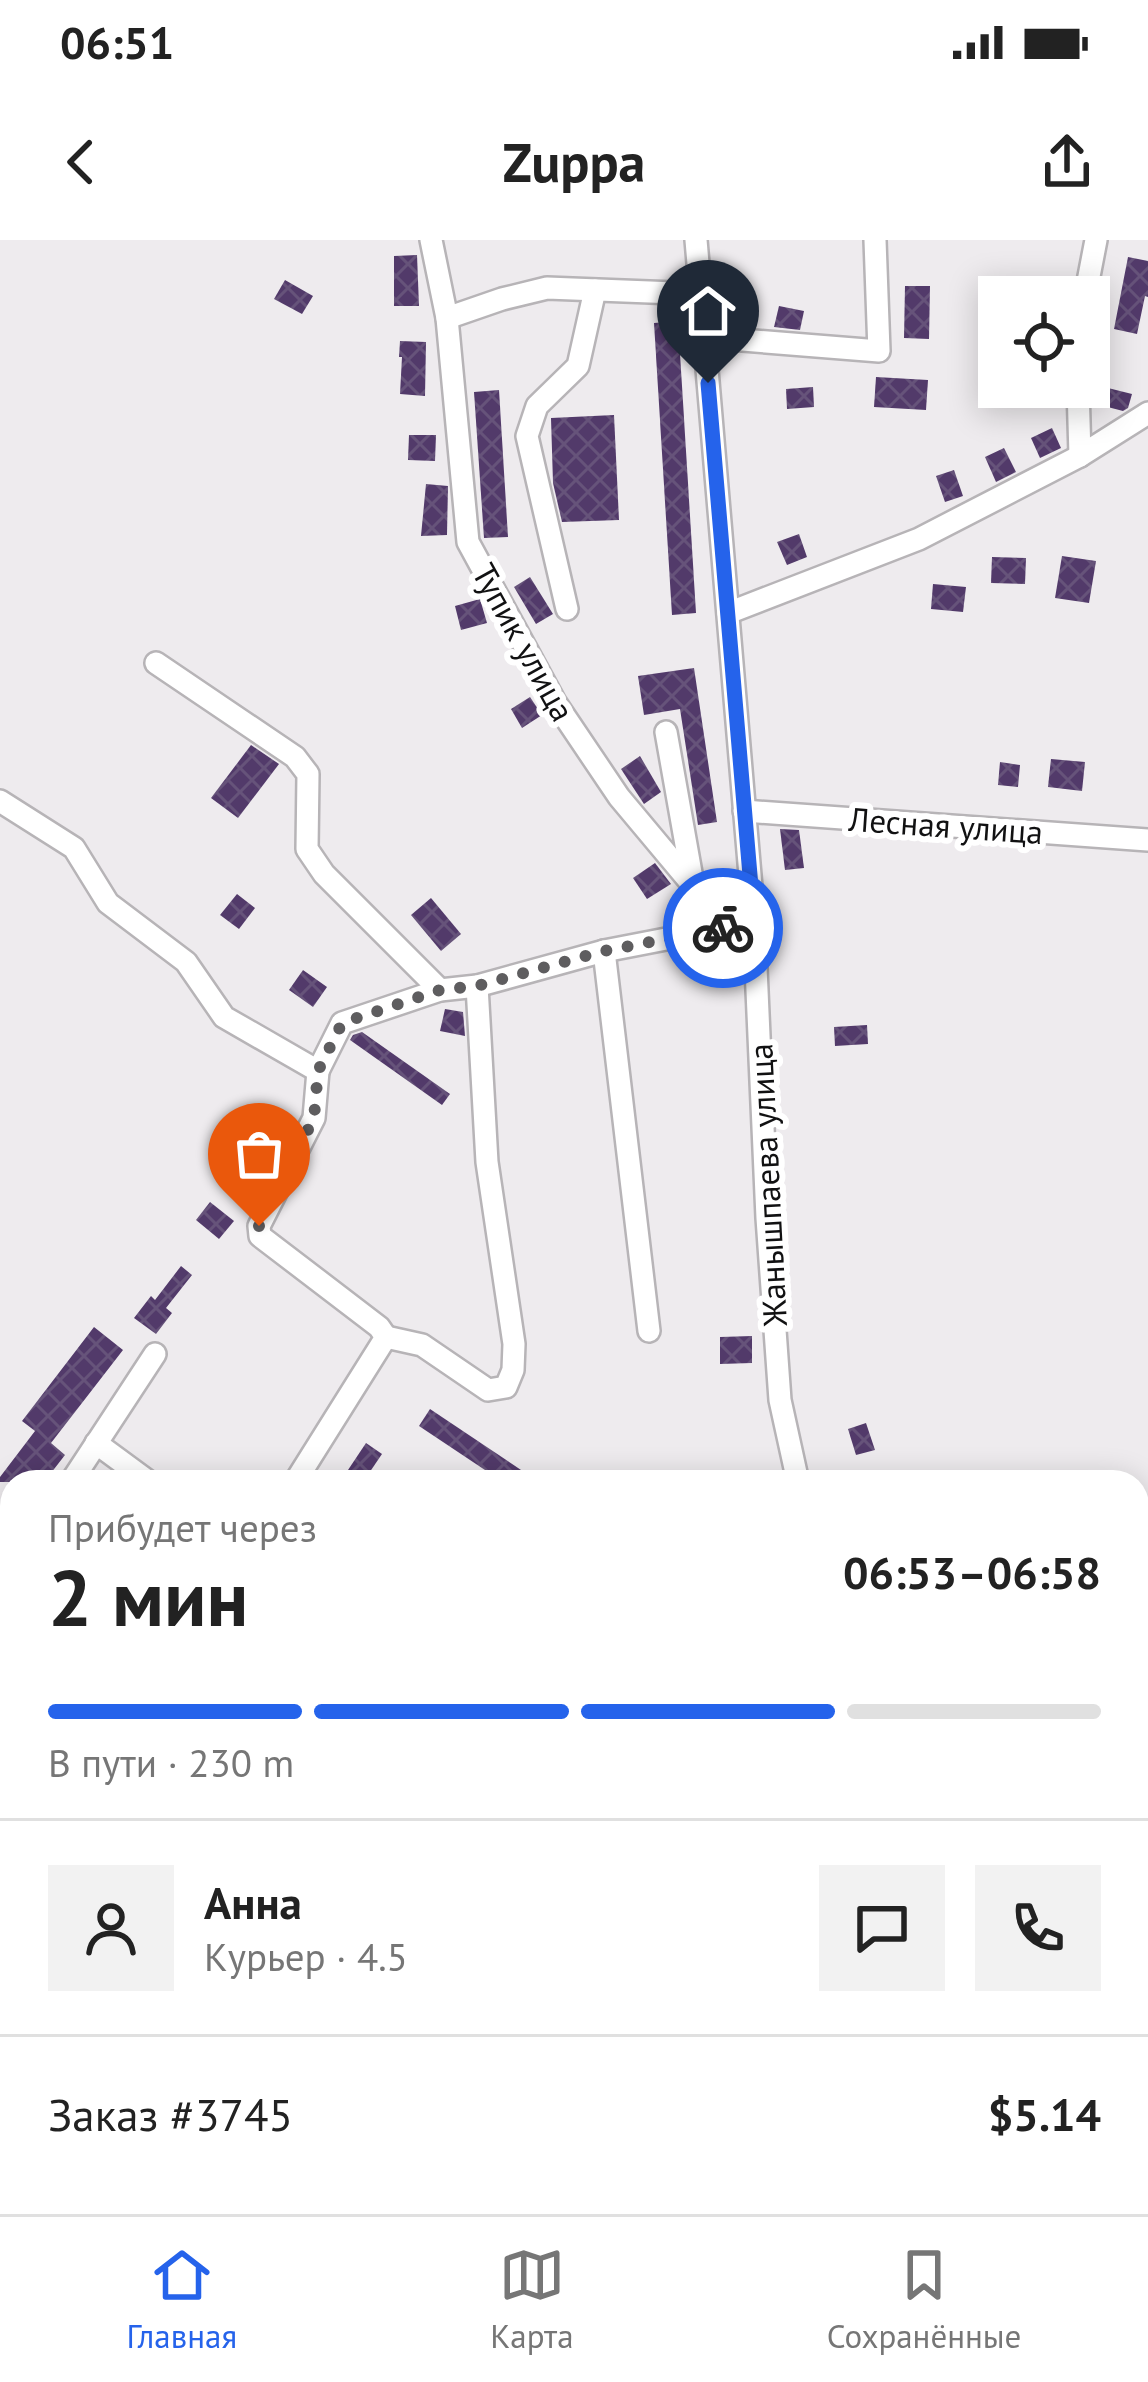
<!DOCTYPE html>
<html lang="ru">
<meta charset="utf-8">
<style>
:root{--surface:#fff;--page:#f2f2f2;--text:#222;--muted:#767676;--line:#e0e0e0;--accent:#2563eb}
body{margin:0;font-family:"PT Sans",sans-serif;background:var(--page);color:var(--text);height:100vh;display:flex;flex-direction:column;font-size:45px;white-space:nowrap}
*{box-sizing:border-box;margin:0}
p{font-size:39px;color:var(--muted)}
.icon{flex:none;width:66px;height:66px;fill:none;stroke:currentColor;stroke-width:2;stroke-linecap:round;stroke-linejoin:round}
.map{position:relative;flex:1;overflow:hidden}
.sheet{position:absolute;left:0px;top:1230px;width:1149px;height:744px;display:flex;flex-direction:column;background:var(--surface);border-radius:36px 36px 0 0;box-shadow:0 6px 30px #0003}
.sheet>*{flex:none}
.tools{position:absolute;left:978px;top:36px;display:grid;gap:24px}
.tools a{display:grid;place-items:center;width:132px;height:132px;border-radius:0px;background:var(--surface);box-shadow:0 6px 30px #0003;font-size:60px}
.pin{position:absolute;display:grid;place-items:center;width:102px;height:102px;color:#fff;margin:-123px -51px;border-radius:50% 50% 50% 0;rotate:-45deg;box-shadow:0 0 12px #0007}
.pin .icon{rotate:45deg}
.courier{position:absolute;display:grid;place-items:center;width:120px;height:120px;margin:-60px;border:9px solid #2563eb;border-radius:50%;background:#fff;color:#222;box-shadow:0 3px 15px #0007}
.summary em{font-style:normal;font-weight:700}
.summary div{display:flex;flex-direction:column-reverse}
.summary{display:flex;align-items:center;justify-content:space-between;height:204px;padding:0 48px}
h1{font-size:78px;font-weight:700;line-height:90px}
.bar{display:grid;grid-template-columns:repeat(4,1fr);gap:18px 12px;align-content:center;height:144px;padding:0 48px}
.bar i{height:15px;border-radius:9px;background:var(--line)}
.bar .on{background:var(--accent)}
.bar p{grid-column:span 4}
.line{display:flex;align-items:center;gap:30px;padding:0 48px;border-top:3px solid var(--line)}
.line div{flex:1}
.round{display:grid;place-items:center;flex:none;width:126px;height:126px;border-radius:0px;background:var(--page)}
.status{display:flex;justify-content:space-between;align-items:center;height:84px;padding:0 60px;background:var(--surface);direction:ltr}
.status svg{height:33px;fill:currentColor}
header{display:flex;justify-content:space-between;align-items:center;height:156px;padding:0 48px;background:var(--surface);font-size:54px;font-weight:700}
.tab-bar{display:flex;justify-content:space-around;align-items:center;height:168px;border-top:3px solid var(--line);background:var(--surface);font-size:33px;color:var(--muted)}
.tab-bar a{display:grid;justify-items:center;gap:6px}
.tab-bar .on{color:var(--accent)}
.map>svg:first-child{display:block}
.building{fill:url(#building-cross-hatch)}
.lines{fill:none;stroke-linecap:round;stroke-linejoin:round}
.minor-casing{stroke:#b7b4b7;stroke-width:26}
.major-casing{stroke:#b7b4b7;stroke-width:32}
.minor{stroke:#fff;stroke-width:21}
.major{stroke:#fff;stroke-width:27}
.done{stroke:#5e5d5f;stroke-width:12;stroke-dasharray:0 21.6}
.route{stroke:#2563eb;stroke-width:15}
.labels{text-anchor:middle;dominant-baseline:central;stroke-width:12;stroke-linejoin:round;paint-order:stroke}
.street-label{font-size:33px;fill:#111112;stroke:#fff}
</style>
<div class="status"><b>06:51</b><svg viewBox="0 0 49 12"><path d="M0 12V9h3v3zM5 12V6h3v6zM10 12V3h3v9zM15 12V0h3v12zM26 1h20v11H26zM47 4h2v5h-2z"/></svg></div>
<header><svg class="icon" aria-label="back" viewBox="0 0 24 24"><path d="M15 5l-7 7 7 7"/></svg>Zuppa<svg class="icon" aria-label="share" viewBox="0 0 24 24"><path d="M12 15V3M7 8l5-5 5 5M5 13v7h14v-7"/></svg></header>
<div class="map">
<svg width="1148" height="1974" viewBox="0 0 1148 1974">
<defs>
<pattern id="building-cross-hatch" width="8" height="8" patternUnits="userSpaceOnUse" patternTransform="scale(3)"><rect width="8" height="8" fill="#523a6a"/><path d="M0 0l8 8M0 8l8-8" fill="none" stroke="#66537a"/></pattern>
</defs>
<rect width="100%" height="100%" fill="#eeebee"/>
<!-- building -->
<g class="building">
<path d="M417,15L419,66H394V16Z"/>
<path d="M1128,17L1148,21V57L1145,56L1137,94L1114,89Z"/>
<path d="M285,40L313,56L302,74L274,59Z"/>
<path d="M905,46H930L929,99L904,98Z"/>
<path d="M779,66L804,71L800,90L774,87Z"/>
<path d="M678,81L696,373L672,375L654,83Z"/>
<path d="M400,101L426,102L425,156L400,154L402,117H399Z"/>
<path d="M876,137L928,140L926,170L874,167Z"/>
<path d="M813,147L814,167L787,169L786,149Z"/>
<path d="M1104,147L1132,154L1128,168L1123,171L1100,165Z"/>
<path d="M499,150L508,297L484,298L474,152Z"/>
<path d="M614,175L619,280L562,282L553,243L551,178Z"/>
<path d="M1052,188L1061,208L1040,218L1031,198Z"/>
<path d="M409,195H436L435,221L408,220Z"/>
<path d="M1004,208L1016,232L996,242L985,217Z"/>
<path d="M954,230L963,256L945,262L936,236Z"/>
<path d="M426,244L448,246L447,295L421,296Z"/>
<path d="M799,294L807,317L787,325L777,302Z"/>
<path d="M1062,316L1096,321L1089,363L1055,358Z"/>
<path d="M992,317L1026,318L1025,344L991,343Z"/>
<path d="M530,337L553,374L536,384L514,347Z"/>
<path d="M933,344L966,347L963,372L931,369Z"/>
<path d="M480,359L487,383L461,390L455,366Z"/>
<path d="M694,428L717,582L698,585L680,469L644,475L638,436Z"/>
<path d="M530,457L542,475L522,488L511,469Z"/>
<path d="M251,505L279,524L238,578L211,558Z"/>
<path d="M640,516L661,552L644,564L621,529Z"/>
<path d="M1051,519L1085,522L1082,551L1048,547Z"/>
<path d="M1000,522L1020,525L1018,547L998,545Z"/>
<path d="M780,589L799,590L804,628L785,630Z"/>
<path d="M655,623L671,644L647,659L633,638Z"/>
<path d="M237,654L255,668L239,689L220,675Z"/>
<path d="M431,658L461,694L441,711L411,675Z"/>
<path d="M303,730L327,747L313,767L289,750Z"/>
<path d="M445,769L463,772L465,796L440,791Z"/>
<path d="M867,785L868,804L835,806L834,787Z"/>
<path d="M362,792L450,854L442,865L350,800L353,795Z"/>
<path d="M210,962L234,981L219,999L196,980Z"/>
<path d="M181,1026L192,1035L166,1068L172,1073L156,1094L134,1078L151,1056L155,1060Z"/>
<path d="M94,1087L123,1110L51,1203L65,1215L44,1242H0V1237L35,1191L22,1181Z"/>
<path d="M752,1096V1123L720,1124V1097Z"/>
<path d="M430,1169L539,1242H503L419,1186Z"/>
<path d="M866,1183L875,1210L856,1215L848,1189Z"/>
<path d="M366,1203L382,1214L363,1242H340Z"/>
</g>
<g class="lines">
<!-- minor casing -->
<g class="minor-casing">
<g id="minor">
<path d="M431,0L447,78L468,302L555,462L619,557L701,655L718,689"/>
<path d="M696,0L754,682L767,978L780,1160L798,1242"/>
<path d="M1085,57L1096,0"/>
<path d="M447,78L502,59L547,48L701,54"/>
<path d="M704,97L879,111L875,0"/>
<path d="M1078,147L1080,216"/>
<path d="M567,369L527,196L537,166L578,126L595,50"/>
<path d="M728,373L919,299L1080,216L1148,173"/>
<path d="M156,423L295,517L308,534L307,609L324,634L440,750"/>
<path d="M666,492L693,644"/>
<path d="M0,561L74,608L108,663L186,722L224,777L318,831L342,783L440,750L477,746L604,711L754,682"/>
<path d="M744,571L1148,600"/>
<path d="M604,711L649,1091"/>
<path d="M386,1097L422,1105L488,1150L506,1147L513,1130L514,1104L487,922L477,746"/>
<path d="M96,1203L149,1242"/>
<path d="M71,1242L155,1114"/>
<path d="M295,1242L386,1097L379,1087L260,996L259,986L314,878L318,831"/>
<path d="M0,1326L12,1322"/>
<path d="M0,1344L12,1354"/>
<path d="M0,1618L12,1626"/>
<path d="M0,1828L12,1849"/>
<path d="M1137,1895L1148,1888"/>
<path d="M311,1962L339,1974"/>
<path d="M391,1962L393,1974"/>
<path d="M643,1962L653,1974"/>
</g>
</g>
<!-- major casing -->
<g class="major-casing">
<g id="major">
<path d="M1137,1638L1148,1637"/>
<path d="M1137,1675L1148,1674"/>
<path d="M0,1735L12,1734"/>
<path d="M0,1771L12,1770"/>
</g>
</g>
<!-- minor -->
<use href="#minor" class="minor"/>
<!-- major -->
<use href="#major" class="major"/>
</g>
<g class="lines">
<!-- done -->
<path class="done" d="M259,986L314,878L318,831L342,783L440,750L477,746L604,711L723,688"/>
<!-- route -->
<path class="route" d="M708,143L754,682L723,688"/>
</g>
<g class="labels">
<!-- street labels -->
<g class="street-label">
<text transform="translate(524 402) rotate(61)">Тупик улица</text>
<text transform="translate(946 585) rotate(4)">Лесная улица</text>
<text transform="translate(767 945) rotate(-93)">Жанышпаева улица</text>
</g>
</g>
</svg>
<div class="tools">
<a><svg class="icon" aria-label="locate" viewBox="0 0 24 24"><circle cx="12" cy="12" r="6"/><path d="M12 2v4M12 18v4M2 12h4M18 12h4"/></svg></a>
</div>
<div class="pin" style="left:259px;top:986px;background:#ea580c"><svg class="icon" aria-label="bag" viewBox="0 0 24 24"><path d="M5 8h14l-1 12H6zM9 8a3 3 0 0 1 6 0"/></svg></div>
<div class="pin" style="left:708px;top:143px;background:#1f2937"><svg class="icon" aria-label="home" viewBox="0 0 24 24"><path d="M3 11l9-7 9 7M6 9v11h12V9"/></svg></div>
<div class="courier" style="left:723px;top:688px"><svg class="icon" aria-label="bike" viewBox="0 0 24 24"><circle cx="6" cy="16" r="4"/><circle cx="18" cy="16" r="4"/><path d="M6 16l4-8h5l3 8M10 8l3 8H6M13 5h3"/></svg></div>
<section class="sheet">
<div class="summary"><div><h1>2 мин</h1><p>Прибудет через</p></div><em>06:53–06:58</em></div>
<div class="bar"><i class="on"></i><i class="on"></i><i class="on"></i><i></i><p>В пути · 230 m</p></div>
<div class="line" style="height:216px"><a class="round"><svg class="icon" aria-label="person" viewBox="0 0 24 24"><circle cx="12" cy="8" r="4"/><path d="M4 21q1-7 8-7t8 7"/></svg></a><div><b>Анна</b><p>Курьер · 4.5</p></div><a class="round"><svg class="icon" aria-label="chat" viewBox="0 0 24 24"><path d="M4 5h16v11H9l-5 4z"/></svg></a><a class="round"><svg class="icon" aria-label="phone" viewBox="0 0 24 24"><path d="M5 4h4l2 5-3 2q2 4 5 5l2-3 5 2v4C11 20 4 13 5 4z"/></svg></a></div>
<div class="line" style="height:156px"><div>Заказ #3745</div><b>$5.14</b></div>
</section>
</div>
<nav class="tab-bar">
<a class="on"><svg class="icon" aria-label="home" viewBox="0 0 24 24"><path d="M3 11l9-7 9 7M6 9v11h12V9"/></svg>Главная</a>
<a><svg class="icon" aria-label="map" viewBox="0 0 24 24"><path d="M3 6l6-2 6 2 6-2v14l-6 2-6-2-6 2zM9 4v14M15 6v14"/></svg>Карта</a>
<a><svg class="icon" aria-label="saved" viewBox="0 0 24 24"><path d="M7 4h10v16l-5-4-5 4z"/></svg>Сохранённые</a>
</nav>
